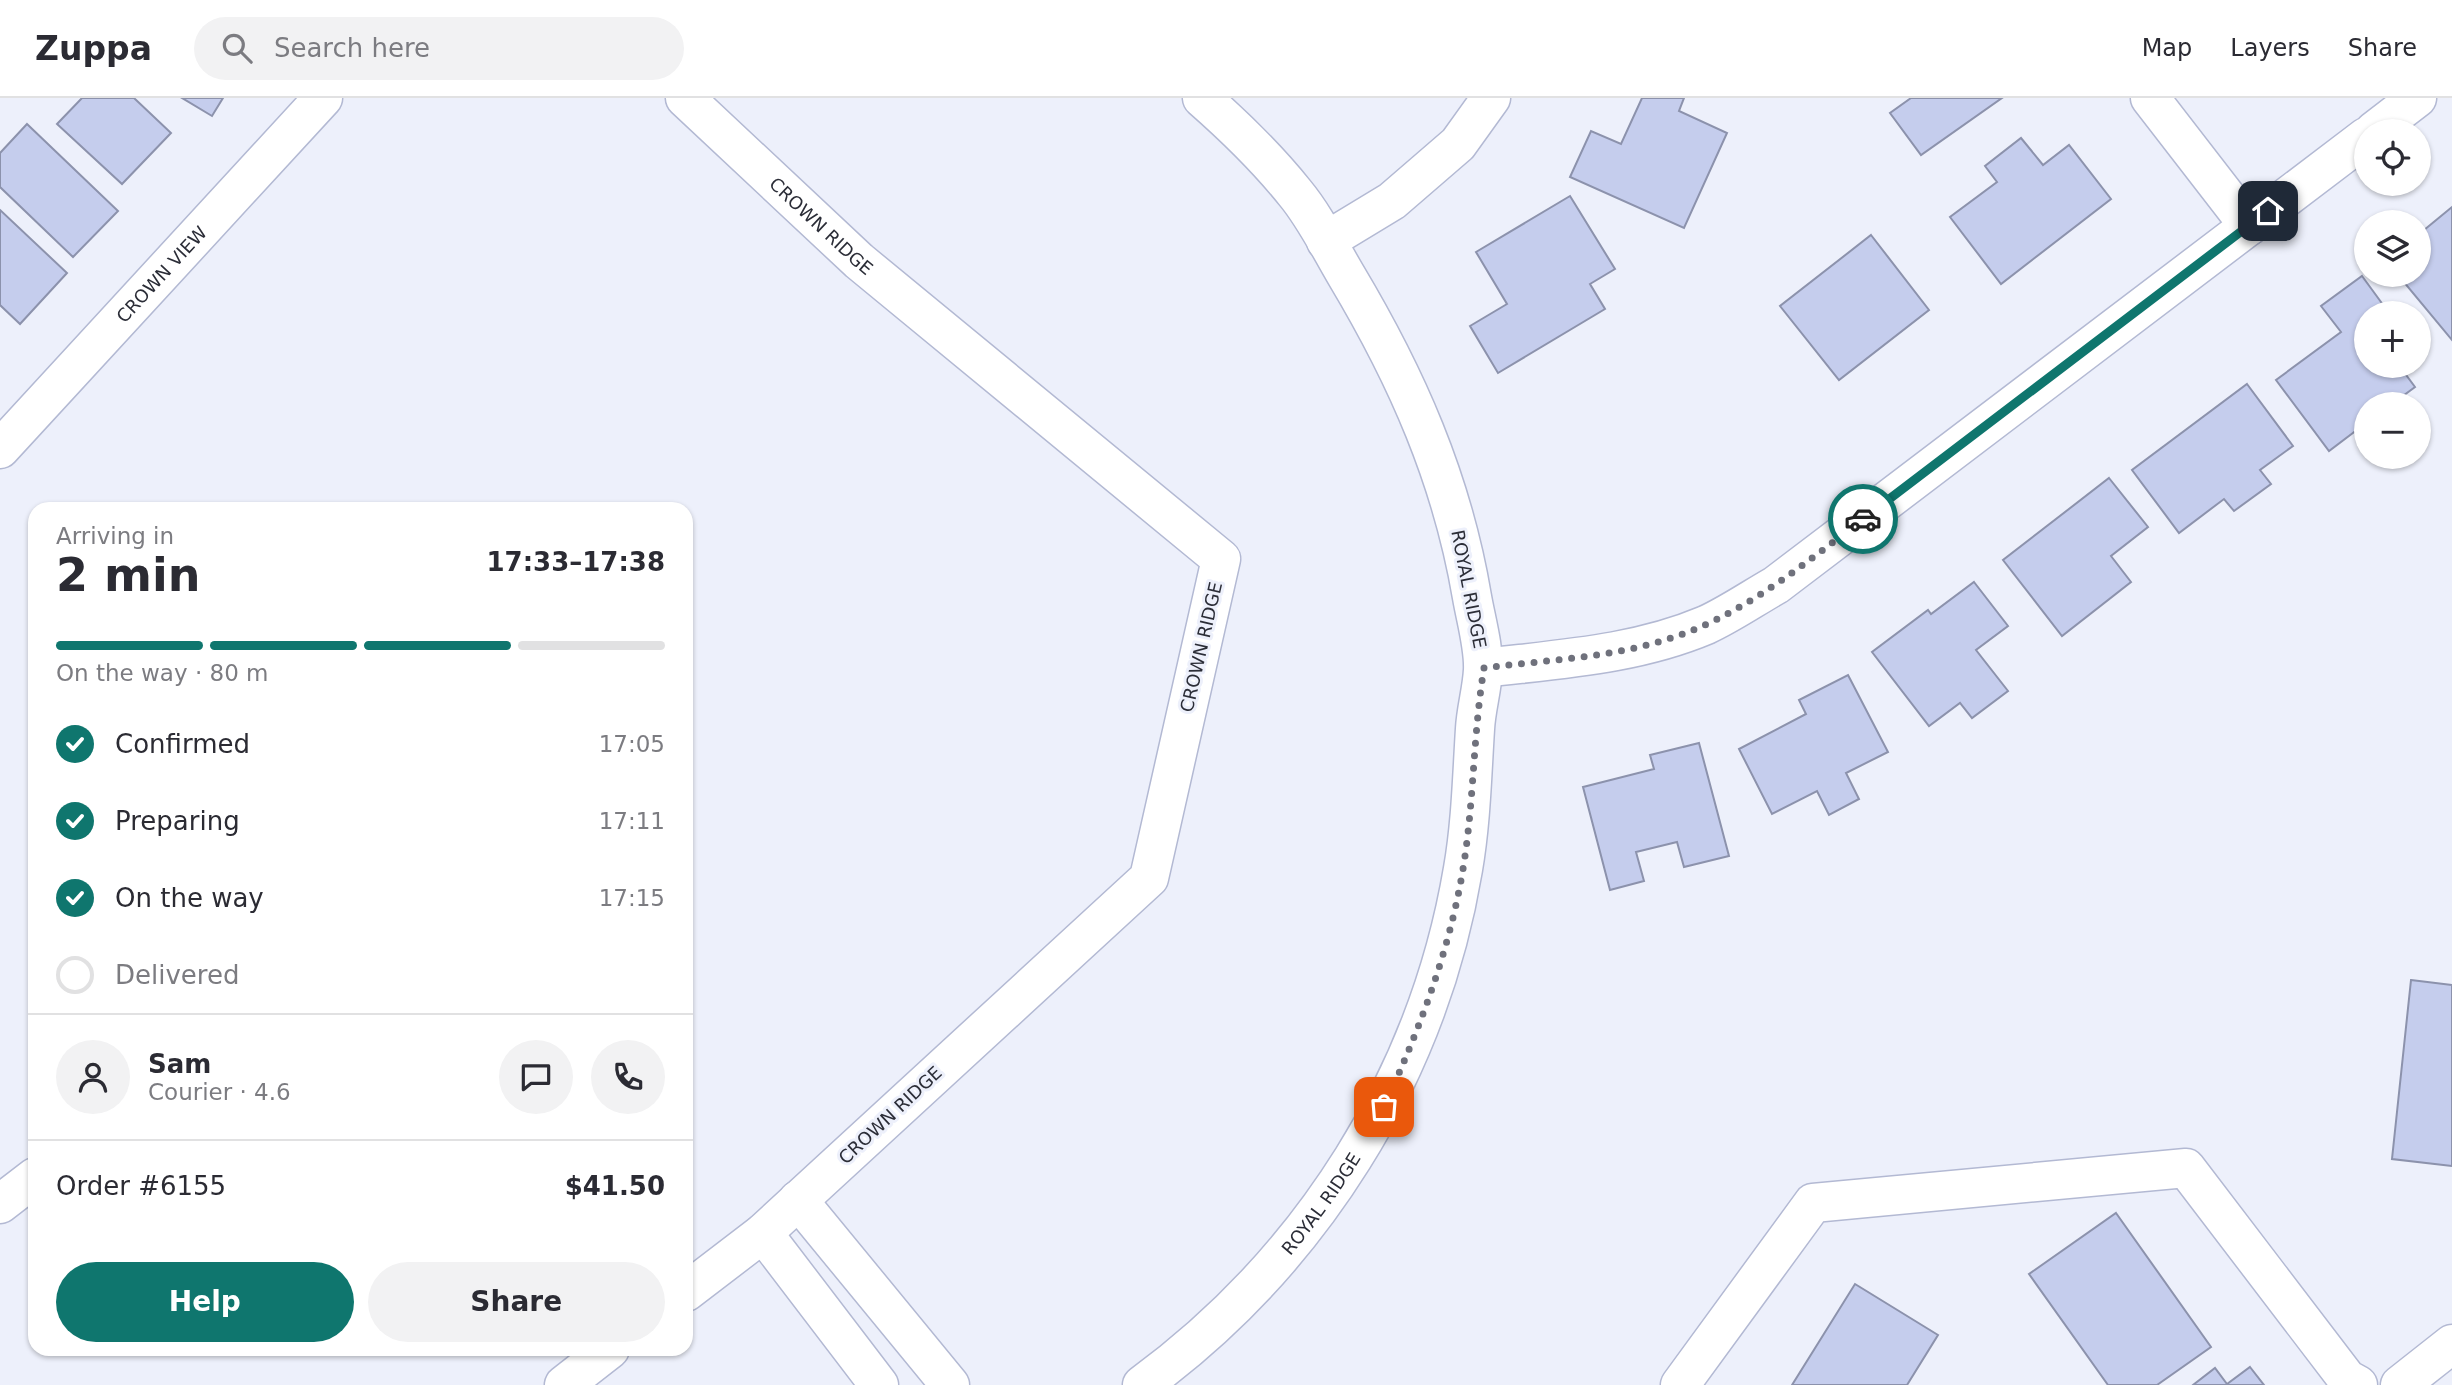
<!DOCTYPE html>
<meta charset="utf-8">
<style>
:root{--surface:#fff;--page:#f2f2f3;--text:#2b2b33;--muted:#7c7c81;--line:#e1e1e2;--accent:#0f766e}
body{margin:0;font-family:"DejaVu Sans",sans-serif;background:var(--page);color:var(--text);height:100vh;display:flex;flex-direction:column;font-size:26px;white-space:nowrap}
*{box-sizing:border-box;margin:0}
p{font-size:23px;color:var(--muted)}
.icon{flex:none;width:38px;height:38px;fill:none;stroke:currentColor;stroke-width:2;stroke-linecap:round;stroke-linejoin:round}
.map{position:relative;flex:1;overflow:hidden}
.panel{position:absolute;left:28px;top:404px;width:665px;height:854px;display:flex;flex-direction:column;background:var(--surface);border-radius:21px;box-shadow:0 2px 5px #0004}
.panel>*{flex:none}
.tools{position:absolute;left:2354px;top:21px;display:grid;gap:14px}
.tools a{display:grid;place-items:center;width:77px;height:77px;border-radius:50%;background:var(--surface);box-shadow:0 2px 5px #0004;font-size:35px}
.pin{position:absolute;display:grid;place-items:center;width:60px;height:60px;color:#fff;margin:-30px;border-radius:14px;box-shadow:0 4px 10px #0006}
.courier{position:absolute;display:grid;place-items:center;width:70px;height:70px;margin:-35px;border:5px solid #0f766e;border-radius:50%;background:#fff;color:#222;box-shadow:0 2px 9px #0007}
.head em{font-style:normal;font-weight:800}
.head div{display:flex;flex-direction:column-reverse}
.head{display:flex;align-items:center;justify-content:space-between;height:119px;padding:0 28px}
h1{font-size:46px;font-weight:800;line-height:52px}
.bar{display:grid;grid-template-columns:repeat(4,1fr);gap:10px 7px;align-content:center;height:84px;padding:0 28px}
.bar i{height:9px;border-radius:5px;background:var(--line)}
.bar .on{background:var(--accent)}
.bar p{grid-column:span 4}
.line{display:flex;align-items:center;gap:18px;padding:0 28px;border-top:2px solid var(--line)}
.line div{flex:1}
.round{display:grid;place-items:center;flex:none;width:74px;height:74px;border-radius:37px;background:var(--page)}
ol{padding:0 28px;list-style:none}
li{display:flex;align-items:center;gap:21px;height:77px}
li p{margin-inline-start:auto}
li .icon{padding:7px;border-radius:50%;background:var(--accent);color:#fff;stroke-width:4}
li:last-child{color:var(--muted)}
li i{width:38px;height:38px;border:4px solid var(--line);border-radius:50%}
.cta{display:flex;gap:14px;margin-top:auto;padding:14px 28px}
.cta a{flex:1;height:80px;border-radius:42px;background:var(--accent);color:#fff;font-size:28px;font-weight:800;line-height:80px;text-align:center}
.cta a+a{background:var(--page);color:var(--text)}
header{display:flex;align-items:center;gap:42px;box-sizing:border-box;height:98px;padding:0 35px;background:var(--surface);border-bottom:2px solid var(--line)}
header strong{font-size:33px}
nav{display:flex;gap:38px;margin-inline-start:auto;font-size:24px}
.search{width:490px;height:63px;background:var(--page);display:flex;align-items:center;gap:18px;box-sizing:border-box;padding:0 24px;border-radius:38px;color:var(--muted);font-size:26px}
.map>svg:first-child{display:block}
.building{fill:#c5cded;stroke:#8c92ac;stroke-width:2}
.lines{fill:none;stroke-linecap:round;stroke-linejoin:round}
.minor-casing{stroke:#b3b9d3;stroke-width:41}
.minor{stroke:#fff;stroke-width:38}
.done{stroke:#6f717c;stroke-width:7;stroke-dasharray:0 12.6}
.route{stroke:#0f766e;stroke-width:9}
.labels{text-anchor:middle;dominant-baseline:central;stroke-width:6;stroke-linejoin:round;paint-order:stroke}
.street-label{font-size:18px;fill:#2b2d37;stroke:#edf0fb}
</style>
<header>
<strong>Zuppa</strong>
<div class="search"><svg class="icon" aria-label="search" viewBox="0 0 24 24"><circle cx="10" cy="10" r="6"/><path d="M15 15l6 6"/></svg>Search here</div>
<nav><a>Map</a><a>Layers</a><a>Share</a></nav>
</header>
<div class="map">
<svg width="2452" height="1287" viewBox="0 0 2452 1287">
<rect width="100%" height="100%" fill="#edf0fb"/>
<!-- building -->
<g class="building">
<path d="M82,0H134L171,35L122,86L57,26Z"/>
<path d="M182,0H223L212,18Z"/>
<path d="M1642,0H1684L1679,13L1727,35L1684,130L1570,79L1591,33L1621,46Z"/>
<path d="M1911,0H2002L1921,57L1890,15Z"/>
<path d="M27,26L118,113L73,159L0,89V55Z"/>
<path d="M2021,40L2043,67L2069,47L2111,101L2001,186L1950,119L1997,84L1985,68Z"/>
<path d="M1570,98L1615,171L1590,186L1605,211L1498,275L1470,228L1507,206L1476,154Z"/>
<path d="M2452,109V242L2398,177H2418V137Z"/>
<path d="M0,112L67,175L20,226L0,207Z"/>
<path d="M1871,137L1929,212L1839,282L1780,208Z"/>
<path d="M2362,178L2389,215H2366V268H2403L2401,270L2415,289L2392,306H2366V325L2329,353L2276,282L2341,234L2321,208Z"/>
<path d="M2247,286L2293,348L2260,372L2271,386L2234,413L2224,401L2179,435L2132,372Z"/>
<path d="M2109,380L2148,429L2111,458L2131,484L2062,538L2003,462Z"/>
<path d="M1974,484L2008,528L1976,552L2008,593L1972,620L1960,605L1929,628L1872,554L1928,512L1931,516Z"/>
<path d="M1848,577L1888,654L1846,675L1859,701L1829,717L1817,693L1772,716L1739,651L1806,616L1799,602Z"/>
<path d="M1699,645L1729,758L1684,769L1677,744L1636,754L1644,783L1610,792L1583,689L1654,671L1650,657Z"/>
<path d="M2411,882L2452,887V1068L2392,1061Z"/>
<path d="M2116,1115L2211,1249L2157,1287H2108L2029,1176Z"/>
<path d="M1855,1186L1938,1237L1907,1287H1792Z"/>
<path d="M2250,1269L2264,1287H2193L2215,1270L2227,1286Z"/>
</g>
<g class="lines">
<!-- minor casing -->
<g class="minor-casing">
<g id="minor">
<path id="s1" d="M685,0L859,163L1221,461L1149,780L763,1135L686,1194"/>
<path d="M2150,0L2249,128"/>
<path d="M2374,33L2417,0"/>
<path d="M1326,143L1392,103L1458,46L1491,0"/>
<path id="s2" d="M0,351L323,0"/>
<path d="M1484,570C1559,561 1635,557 1706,527C1730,516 1753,500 1776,487L2366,39"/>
<path d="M798,1102L950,1287"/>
<path d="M0,1106L35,1079"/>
<path d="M763,1135L879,1287"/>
<path d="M564,1287L610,1251"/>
<path id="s3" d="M1142,1287C1311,1163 1428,979 1463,771C1471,725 1472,678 1475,631C1476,611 1482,592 1483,572C1484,549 1476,522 1472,499C1452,381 1407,279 1346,177C1330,150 1315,119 1295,95C1267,60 1235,29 1202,0"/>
<path d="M1680,1287L1813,1105L2186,1070L2347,1281L2358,1287"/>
<path d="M2400,1287L2452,1246"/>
</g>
</g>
<!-- minor -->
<use href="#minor" class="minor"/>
</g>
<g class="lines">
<!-- done -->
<path class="done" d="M1384,1009C1419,932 1449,855 1463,771C1474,705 1473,637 1484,570C1545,562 1610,560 1668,541C1742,518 1803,467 1863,421"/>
<!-- route -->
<path class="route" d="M1863,421L2268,113"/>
</g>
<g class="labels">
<!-- street labels -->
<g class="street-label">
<text stroke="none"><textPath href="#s1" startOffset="187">CROWN RIDGE</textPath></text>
<text stroke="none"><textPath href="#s2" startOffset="238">CROWN VIEW</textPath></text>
<text transform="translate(1469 491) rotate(79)">ROYAL RIDGE</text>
<text transform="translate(1201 549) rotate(-77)">CROWN RIDGE</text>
<text transform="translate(890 1017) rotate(-43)">CROWN RIDGE</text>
<text stroke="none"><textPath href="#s3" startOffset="256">ROYAL RIDGE</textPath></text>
</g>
</g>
</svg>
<div class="tools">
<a><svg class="icon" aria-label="locate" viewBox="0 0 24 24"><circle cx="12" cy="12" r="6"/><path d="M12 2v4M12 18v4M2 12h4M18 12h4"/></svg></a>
<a><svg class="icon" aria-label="layers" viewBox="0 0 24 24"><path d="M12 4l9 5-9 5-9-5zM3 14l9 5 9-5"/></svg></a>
<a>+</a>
<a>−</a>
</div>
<div class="pin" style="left:1384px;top:1009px;background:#ea580c"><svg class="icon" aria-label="bag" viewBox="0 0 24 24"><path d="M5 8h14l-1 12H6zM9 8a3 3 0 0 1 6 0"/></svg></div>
<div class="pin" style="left:2268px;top:113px;background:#1f2937"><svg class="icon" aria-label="home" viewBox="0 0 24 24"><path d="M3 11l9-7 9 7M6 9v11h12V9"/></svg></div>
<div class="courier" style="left:1863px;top:421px"><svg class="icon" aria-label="car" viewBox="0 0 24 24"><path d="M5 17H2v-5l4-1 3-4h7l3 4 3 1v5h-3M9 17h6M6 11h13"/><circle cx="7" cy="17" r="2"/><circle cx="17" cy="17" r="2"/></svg></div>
<section class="panel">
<div class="head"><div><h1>2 min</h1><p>Arriving in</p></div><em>17:33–17:38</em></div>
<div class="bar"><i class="on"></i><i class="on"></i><i class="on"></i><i></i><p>On the way · 80 m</p></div>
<ol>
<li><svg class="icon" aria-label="check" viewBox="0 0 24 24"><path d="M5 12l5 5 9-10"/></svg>Confirmed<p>17:05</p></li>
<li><svg class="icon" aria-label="check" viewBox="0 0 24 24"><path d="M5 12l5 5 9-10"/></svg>Preparing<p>17:11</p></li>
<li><svg class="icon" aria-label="check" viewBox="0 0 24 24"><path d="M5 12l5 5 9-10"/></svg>On the way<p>17:15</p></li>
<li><i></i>Delivered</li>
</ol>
<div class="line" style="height:126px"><a class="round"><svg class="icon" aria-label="person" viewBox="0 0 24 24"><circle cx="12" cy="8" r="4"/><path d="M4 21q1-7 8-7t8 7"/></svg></a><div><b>Sam</b><p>Courier · 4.6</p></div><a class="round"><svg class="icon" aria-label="chat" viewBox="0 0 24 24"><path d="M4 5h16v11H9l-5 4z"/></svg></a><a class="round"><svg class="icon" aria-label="phone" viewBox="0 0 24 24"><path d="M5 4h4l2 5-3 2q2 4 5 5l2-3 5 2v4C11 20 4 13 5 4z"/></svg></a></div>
<div class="line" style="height:91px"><div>Order #6155</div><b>$41.50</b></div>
<div class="cta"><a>Help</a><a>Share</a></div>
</section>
</div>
